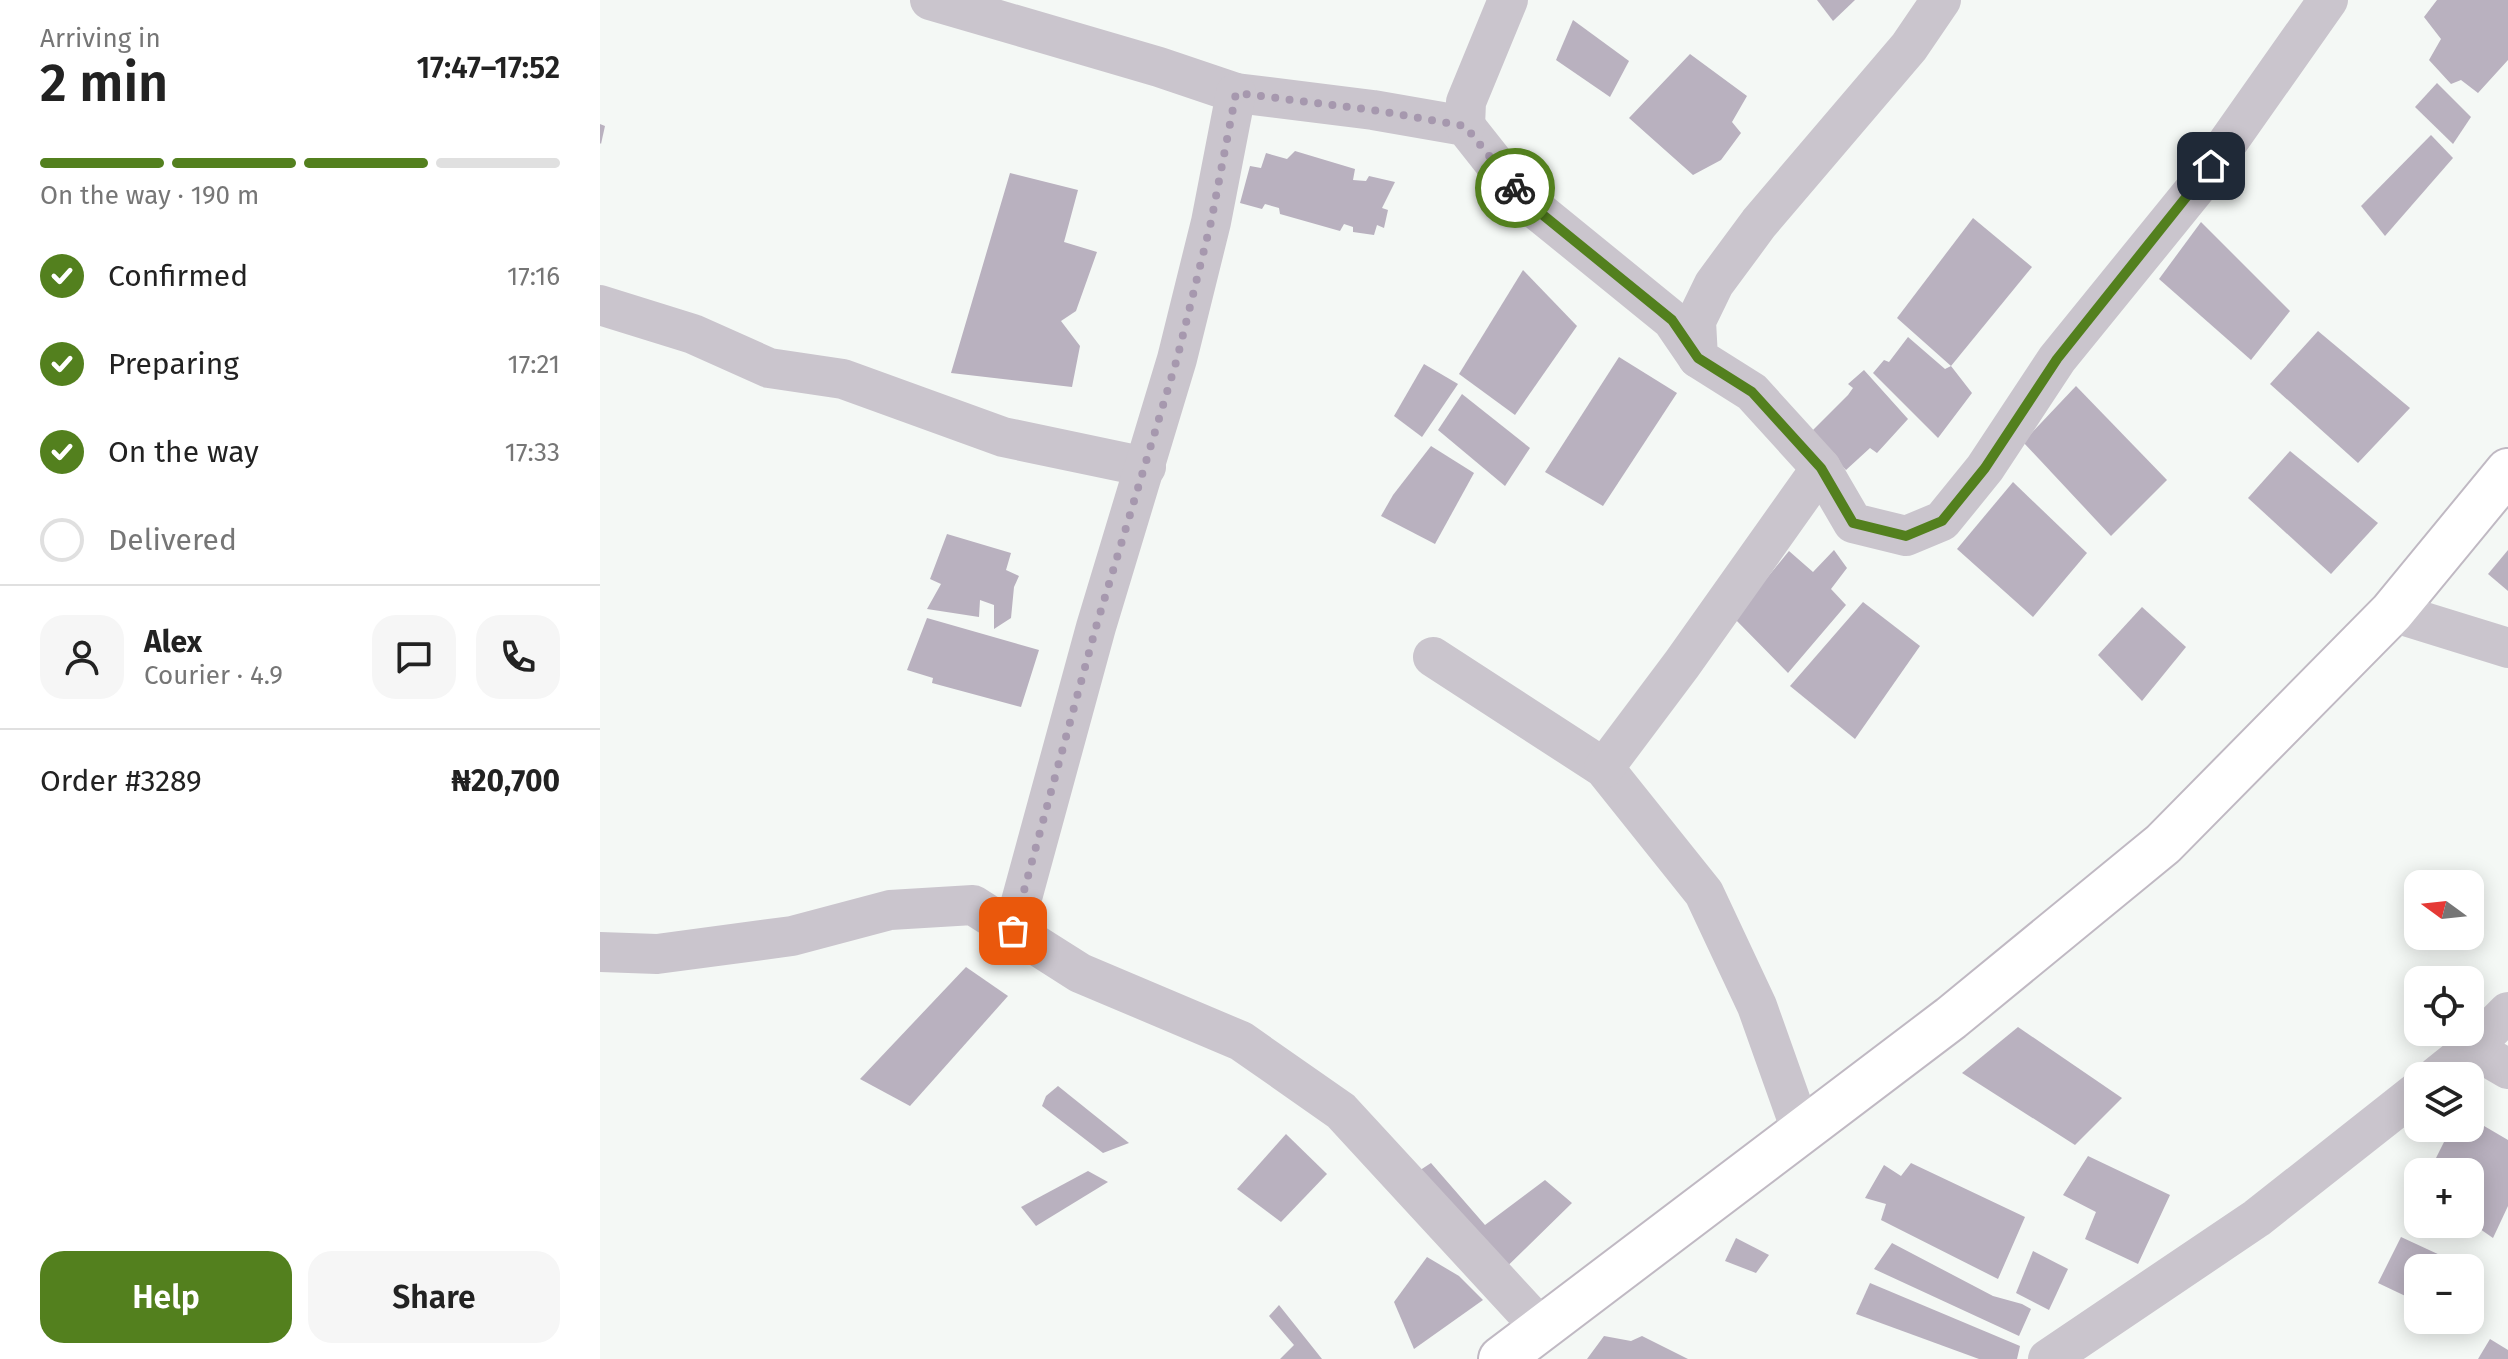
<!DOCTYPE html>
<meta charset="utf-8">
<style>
:root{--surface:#fff;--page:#f6f6f6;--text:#222;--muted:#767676;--line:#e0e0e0;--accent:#53801e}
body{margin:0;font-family:"Fira Sans",sans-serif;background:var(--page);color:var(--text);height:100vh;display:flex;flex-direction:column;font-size:30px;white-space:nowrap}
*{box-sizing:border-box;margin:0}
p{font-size:26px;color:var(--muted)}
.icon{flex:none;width:44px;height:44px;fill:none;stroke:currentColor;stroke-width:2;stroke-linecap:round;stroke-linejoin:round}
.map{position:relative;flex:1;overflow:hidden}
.panel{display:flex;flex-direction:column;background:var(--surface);width:600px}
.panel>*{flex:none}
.needle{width:52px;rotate:285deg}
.fabs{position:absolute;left:1804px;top:870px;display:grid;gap:16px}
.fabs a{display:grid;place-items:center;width:80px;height:80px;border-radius:16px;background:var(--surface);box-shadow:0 4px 20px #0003;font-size:40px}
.pin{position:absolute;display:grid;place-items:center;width:68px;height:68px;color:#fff;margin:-34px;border-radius:16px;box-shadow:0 4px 12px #0006}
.courier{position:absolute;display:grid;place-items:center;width:80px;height:80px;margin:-40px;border:6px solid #53801e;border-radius:50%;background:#fff;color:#222;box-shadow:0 2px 10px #0007}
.overview em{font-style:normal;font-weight:600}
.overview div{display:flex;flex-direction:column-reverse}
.overview{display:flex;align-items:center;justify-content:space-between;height:136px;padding:0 40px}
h1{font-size:52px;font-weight:600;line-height:60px}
.bar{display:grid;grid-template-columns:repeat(4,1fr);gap:12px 8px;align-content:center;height:96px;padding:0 40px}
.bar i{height:10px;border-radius:6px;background:var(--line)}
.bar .selected{background:var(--accent)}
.bar p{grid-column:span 4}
.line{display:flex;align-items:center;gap:20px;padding:0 40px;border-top:2px solid var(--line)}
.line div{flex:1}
.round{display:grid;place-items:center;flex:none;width:84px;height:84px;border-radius:24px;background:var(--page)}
ol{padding:0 40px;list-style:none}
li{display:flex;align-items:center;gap:24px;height:88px}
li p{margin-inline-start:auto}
li .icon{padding:8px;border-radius:50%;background:var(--accent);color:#fff;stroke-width:4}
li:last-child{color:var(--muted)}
li i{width:44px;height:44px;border:4px solid var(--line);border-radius:50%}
.primary-button{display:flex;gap:16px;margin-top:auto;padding:16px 40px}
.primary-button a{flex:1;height:92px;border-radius:24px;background:var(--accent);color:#fff;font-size:32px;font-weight:600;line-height:92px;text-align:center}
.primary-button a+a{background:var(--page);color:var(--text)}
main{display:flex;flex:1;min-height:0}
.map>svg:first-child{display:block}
.building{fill:#b9b1bf}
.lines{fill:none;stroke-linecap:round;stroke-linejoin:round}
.secondary-casing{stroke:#c0b9c3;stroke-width:48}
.street{stroke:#cac5cd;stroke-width:40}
.secondary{stroke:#fff;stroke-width:44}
.done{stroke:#a698ae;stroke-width:8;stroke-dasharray:0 14.4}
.route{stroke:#53801e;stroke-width:10}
</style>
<main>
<section class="panel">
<div class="overview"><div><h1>2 min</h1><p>Arriving in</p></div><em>17:47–17:52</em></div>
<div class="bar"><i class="selected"></i><i class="selected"></i><i class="selected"></i><i></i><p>On the way · 190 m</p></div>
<ol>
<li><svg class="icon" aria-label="check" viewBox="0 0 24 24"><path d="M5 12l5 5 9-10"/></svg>Confirmed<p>17:16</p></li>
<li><svg class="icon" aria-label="check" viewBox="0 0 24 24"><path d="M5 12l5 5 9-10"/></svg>Preparing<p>17:21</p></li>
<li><svg class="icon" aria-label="check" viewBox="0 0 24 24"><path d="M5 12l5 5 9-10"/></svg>On the way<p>17:33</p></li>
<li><i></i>Delivered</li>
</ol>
<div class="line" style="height:144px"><a class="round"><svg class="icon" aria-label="person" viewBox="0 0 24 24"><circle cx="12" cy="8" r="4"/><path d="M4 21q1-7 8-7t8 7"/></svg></a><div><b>Alex</b><p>Courier · 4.9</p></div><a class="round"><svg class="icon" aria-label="chat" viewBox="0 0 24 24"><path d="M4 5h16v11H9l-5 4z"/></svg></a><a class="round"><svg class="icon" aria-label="phone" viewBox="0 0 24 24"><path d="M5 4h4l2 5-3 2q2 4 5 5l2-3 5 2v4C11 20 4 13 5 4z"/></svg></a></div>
<div class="line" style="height:104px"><div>Order #3289</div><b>₦20,700</b></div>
<div class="primary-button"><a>Help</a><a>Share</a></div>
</section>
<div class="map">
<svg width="1908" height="1359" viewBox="0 0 1908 1359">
<rect width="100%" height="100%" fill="#f4f8f5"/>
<!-- building -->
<g class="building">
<path d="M1217,0H1255L1233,21Z"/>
<path d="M1837,0H1908V60L1878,93L1861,80L1851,84L1829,60L1841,39L1824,17Z"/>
<path d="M973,20L1029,61L1010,97L956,60Z"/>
<path d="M1090,54L1147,96L1132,122L1141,133L1121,160L1093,175L1029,118Z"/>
<path d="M1837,83L1871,117L1853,144L1815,107Z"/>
<path d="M0,124L5,126L1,144L0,143Z"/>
<path d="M1831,135L1853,158L1785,236L1761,206Z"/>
<path d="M695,151L755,169L753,180L766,181L769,176L795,182L782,208L788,210L784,228L777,225L774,235L753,232V227L744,224L740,231L680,214L679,208L665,204L662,209L640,203L650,166L661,168L666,153L687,159Z"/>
<path d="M410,173L478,190L464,242L497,252L476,311L461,321L480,346L472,387L351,373Z"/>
<path d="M1373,218L1432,267L1351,366L1297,318Z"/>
<path d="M1601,222L1690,311L1651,360L1559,279Z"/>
<path d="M923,270L977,326L915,415L859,374Z"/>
<path d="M1718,331L1810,408L1758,463L1670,384Z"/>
<path d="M1308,337L1345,369L1351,366L1372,393L1338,438L1273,373L1284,360L1289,362Z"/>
<path d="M1019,357L1077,393L1003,506L945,472Z"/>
<path d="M824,364L858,384L822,437L794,416Z"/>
<path d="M1264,370L1308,419L1277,453L1270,448L1246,470L1210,433L1248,395L1253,388L1248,384Z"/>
<path d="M1476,386L1567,480L1511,536L1423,442Z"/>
<path d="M862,394L930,448L905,486L838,430Z"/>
<path d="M831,446L874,473L835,544L781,516L793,495Z"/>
<path d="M1690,451L1778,523L1731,574L1648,498Z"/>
<path d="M1413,482L1487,553L1433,617L1357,549Z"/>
<path d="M347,534L411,553L406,570L419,576L414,587L411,618L394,629V605L380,600L379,617L327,609L341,584L330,579Z"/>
<path d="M1234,550L1247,568L1231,589L1246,605L1188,673L1134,618L1189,551L1213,572Z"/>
<path d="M1908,550V591L1888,574Z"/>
<path d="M1263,602L1320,646L1255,739L1190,686Z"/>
<path d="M1542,607L1586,647L1542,701L1498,655Z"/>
<path d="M327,618L439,650L421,707L332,683L333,678L307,670Z"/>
<path d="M366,967L408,996L310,1106L260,1079Z"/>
<path d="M1418,1027L1522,1098L1475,1145L1362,1073Z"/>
<path d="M458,1086L529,1143L503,1153L442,1106L446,1096Z"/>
<path d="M1879,1123L1908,1140V1206L1893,1238L1870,1222V1172H1829L1846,1138L1862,1140Z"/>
<path d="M686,1134L727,1174L681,1222L637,1189Z"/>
<path d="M1488,1156L1570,1195L1538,1264L1485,1239L1496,1212L1463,1195Z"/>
<path d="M831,1163L885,1225L945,1180L972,1203L884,1289L805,1180Z"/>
<path d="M1311,1163L1425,1217L1398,1279L1281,1220L1286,1204L1265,1198L1284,1165L1301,1176Z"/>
<path d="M488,1171L508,1182L436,1226L421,1207Z"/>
<path d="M1801,1237L1868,1268H1818V1302L1778,1283Z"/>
<path d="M1136,1238L1169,1255L1156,1273L1125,1261Z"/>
<path d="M1292,1243L1393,1296L1422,1304L1431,1309L1419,1336L1274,1269Z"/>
<path d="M1433,1251L1468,1269L1449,1310L1416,1293Z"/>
<path d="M827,1257L859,1276L883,1300L814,1349L794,1302Z"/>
<path d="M1870,1269L1879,1273L1870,1286Z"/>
<path d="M1270,1283L1420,1346L1417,1359H1379L1256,1314Z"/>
<path d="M679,1305L722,1359H680L694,1345L669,1316Z"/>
<path d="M1004,1336L1031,1341L1042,1336L1088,1359H987Z"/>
<path d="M1890,1339L1908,1350V1359H1878Z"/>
</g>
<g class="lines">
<!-- secondary casing -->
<g class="secondary-casing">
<path id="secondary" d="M901,1359L1351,1018L1563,844L1792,612L1908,471"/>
</g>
<!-- street -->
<g class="street">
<path d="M330,0L559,67L636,93L773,110L865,126L922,198L1072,320L1098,358"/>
<path d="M1341,0L1309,47L1159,223L1114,284L1096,321L1098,358L1152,392L1221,468L1253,523L1306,536L1342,521L1385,468L1457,359L1595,189L1728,0"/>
<path d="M865,126L866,102L908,0"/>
<path d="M0,305L93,334L169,368L243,379L403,437L546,467"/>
<path d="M1792,612L1908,648"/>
<path d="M833,657L1004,768L1104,893L1157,1006L1201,1130"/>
<path d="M1004,768L1082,664L1221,468"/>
<path d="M413,931L496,627L577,359L611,222L636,93"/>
<path d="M0,952L57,954L192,936L290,910L373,905L480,973L641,1041L741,1111L942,1329"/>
<path d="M1872,1048L1908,1069"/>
<path d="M1837,1076L1872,1048L1908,1012"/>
<path d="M1448,1359L1657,1218L1818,1091"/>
</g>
<!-- secondary -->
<use href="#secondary" class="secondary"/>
</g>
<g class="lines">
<!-- done -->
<path class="done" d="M413,931L496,627L577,359L611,222L636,93L773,110L865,126L915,188"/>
<!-- route -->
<path class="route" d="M915,188L922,198L1072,320L1098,358L1152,392L1221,468L1253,523L1306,536L1342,521L1385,468L1457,359L1611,166"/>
</g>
</svg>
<div class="fabs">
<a><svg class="needle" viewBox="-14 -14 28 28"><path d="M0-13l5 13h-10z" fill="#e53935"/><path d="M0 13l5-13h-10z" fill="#767676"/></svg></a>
<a><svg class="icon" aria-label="locate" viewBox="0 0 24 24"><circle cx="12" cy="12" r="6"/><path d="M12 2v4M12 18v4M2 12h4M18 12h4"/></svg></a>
<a><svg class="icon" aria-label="layers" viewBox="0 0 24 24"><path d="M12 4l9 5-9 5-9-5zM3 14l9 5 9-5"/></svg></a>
<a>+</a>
<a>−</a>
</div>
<div class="pin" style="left:413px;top:931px;background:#ea580c"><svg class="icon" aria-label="bag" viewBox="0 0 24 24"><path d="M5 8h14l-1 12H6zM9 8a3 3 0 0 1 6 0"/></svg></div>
<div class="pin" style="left:1611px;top:166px;background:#1f2937"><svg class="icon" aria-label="home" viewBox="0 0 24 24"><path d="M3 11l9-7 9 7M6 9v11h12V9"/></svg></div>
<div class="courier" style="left:915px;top:188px"><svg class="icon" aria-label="bike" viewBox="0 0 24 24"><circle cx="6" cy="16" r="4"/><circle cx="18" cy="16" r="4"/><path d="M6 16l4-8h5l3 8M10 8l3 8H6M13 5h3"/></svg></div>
</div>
</main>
